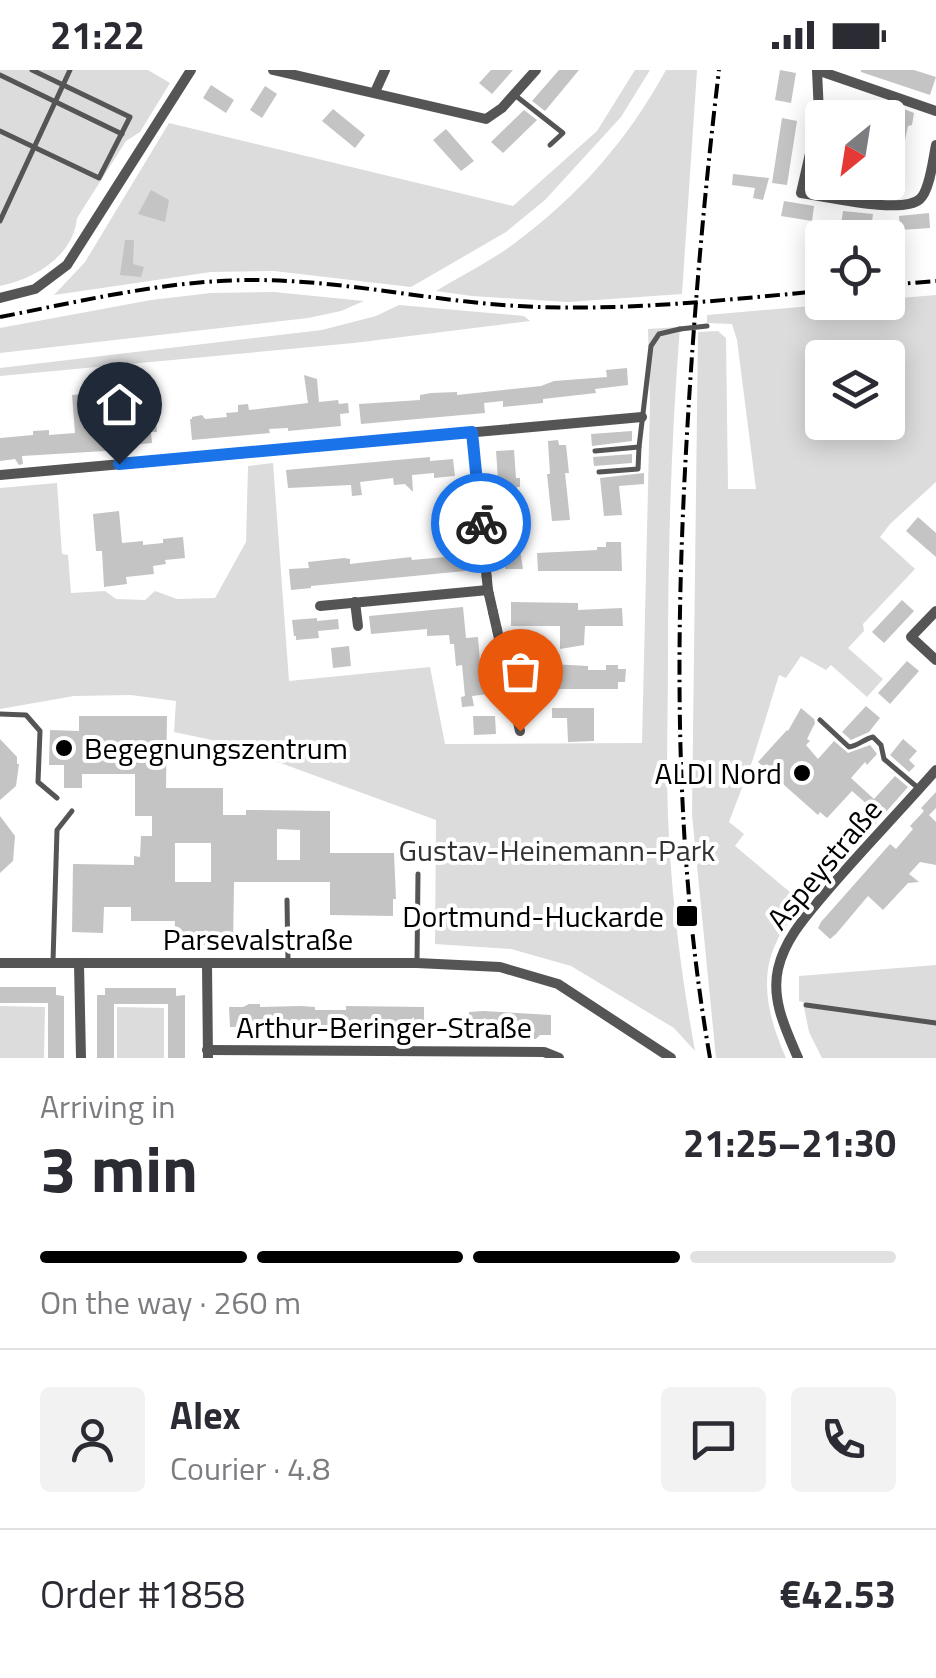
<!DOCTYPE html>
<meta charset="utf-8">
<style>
:root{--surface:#fff;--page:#f2f2f3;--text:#2b2b33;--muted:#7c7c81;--line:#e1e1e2;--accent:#000}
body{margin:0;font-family:"Titillium Web",sans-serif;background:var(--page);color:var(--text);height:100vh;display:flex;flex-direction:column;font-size:38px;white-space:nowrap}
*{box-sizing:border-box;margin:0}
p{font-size:32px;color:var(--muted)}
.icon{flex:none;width:55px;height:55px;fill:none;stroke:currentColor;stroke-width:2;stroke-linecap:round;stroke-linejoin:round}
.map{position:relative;height:988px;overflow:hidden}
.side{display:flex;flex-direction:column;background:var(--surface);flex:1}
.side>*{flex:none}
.needle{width:65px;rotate:210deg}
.controls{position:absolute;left:805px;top:30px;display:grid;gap:20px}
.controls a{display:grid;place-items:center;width:100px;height:100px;border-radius:10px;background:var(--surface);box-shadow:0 5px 25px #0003;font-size:50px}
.pin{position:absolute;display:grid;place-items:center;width:85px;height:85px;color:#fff;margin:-102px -42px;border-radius:50% 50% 50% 0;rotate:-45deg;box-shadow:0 0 10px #0007}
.pin .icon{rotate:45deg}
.courier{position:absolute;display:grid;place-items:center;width:100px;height:100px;margin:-50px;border:8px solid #1a73e8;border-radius:50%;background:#fff;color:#222;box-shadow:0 2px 12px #0007}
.headline em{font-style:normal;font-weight:700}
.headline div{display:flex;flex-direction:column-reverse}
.headline{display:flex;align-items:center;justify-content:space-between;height:170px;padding:0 40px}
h1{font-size:65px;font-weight:700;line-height:75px}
.bar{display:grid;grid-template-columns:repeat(4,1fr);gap:15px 10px;align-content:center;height:120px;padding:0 40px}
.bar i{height:12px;border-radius:8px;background:var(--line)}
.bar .current{background:var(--accent)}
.bar p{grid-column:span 4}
.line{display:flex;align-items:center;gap:25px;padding:0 40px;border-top:2px solid var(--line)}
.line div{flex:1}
.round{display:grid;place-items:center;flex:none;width:105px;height:105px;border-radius:10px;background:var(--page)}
.status{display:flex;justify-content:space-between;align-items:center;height:70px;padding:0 50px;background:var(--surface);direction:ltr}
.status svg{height:28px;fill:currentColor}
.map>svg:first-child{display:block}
.green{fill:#dcdcdc;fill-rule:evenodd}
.building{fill:#c4c4c4;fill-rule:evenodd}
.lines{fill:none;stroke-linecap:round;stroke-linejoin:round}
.lane{stroke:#555;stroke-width:5}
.street{stroke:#555;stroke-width:10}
.rail{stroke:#000;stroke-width:4;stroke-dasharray:15 5 2.5 5;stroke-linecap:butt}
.lane-bridge{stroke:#555;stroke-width:5}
.done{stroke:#595959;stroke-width:10;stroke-dasharray:0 18}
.route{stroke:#1a73e8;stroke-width:12}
.poi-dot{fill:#000;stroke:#fff;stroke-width:4}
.labels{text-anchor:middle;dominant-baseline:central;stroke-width:8;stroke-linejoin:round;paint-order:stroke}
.poi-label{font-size:30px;fill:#000;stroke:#fff;text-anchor:end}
.park-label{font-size:30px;fill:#333;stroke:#fff}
.street-label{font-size:30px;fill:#000;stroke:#fff}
</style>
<div class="status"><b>21:22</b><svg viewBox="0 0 49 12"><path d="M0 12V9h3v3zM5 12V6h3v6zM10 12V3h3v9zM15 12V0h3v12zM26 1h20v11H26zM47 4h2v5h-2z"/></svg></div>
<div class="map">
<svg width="936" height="988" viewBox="0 0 936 988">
<rect width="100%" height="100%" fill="#fff"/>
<!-- green -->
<g class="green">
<path d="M0,0H148L170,13L140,62L126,71L77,148C73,187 34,209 0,216Z"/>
<path d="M635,0H650L621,47L545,130L506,162L411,217L274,201L211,202L54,225L85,192L169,53L513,136L597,61Z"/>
<path d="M666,0H697L682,224L568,232L472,226L436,221C462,205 491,191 515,173C581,123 626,72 666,0Z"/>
<path d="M274,222L364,231L341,241L308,248L0,283V258L151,230L211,223Z"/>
<path d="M936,225V412L890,454L880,467L915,499L863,554L864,561L848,578L883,609L867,627L831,595L826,600L801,586L786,608L779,605L753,689L729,752L744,764L735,776L803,833C794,846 782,859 776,873C758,911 770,952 786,988H716L692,745L698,262L718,261L726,268L728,419H756L737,270L732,254L707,253V245L846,233L888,232V229ZM822,288H888V352H822Z"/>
<path d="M399,235L524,246L530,251L354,273L0,306V298L322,260L376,246Z"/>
<path d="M680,257C671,369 668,480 668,593C668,644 666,695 668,746C671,825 681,904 695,981L674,958L571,896L511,879L435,874L436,750L226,673L174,662L176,631L131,625L74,626L0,639V418L57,413L62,484L68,485L71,523L105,521L116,529L145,530L155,521L177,529L215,528L246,472L248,396L273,393L289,611L430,597L445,674L642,673L650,333L648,259Z"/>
<path d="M936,895V988H822L809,962L803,932L799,931V906Z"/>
<path d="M0,936L45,937L44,988H0Z"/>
<path d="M117,937L164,938V988H117Z"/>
</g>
<!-- building -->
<g class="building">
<path d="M491,0H513L492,24L479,13Z"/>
<path d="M559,0H579L545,41L532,31Z"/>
<path d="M780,0L796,3L791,33L775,30Z"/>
<path d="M861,0H914L936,7L930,25L861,2Z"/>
<path d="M211,15L234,30L226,43L203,28Z"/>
<path d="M265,16L277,24L262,48L250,40Z"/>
<path d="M333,39L365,65L355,78L322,51Z"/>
<path d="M904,39L914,43L912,55L908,56L898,103L905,105L903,115L896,114L893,126H882L885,112H888V77L893,52L900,54Z"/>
<path d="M524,40L537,50L503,83L491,72Z"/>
<path d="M782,48L797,51L787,115L772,113Z"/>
<path d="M446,59L474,91L461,101L433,70Z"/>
<path d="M733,104L769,108L763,130L753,128L755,118L732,115Z"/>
<path d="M151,120L169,130L165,152L138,144Z"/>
<path d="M784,131L814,136L812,151L781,146Z"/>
<path d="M843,141L873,144L871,159L841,155Z"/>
<path d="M929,143L930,158L900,160L899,146Z"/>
<path d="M125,170H134L133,194L144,197L141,207L120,205Z"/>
<path d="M627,298L628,315L595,319L596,323L543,329V333L503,337V331L484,333L485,343L361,354L359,334L420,330V325L431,323L457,322V325L541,316L554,311L607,307L606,300Z"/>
<path d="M304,305L317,309L319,332L338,330L339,334L348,333L349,343L340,344L341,356L288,361V358L269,359L270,363L192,370L190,349H192V347L202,345L205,349L227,347L226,343L238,342V335L248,334L249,340L308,333Z"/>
<path d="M85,324L88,363L122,362L121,357L134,355L133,350L156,348L157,362H151L152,373L121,376L122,380L22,386L23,394L19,395L15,389L0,391V368L33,365V361L49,360V365L75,363L72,325Z"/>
<path d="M632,361V371L592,376L591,364Z"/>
<path d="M558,370L559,375H566L569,403H565L570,450L552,451L547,404H550L548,371Z"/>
<path d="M514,380L516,408H520V417H517L515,424L518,455H512V461L500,462L495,410L498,409L496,381Z"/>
<path d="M632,384V393L594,396L593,387Z"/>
<path d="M430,387V391L453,389L455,406L434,408V403L412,405L413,422L405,414L394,415L393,408L360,412L362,425L352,426L351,415L288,418L286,400Z"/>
<path d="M644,403V414L619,416L622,445L604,446L600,408Z"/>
<path d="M119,441L122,473L143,471V475L163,473V469L183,467L185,488L165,490L166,494L153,496L154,504L126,507L127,514L104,517L102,481H96L93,444Z"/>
<path d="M918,447L936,463V487L906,461Z"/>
<path d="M606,472H621L622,501H538L537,483L597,480V477H606Z"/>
<path d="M505,480H520L523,499H505Z"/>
<path d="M463,483L465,501L311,516V518L291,520L289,499L309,498L308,492L344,488L350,489V494L411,487L412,490L446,487L445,484Z"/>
<path d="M902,530L914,541L884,573L872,562Z"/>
<path d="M511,532L578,533V540L622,538L623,556H585L584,575L560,579V556H511Z"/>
<path d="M463,537L466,568L478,567L480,592H483L488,624L472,626L474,636L462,637L461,627L465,626L462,595L456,596L454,574H450L449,565L427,566V559L371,564L369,546Z"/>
<path d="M317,548V551L338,549L339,559L318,561L319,568L296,570V566H294L292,550Z"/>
<path d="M349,576L351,596L333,598L331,578Z"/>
<path d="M907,591L919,601L890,634L878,623Z"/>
<path d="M532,593L588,596V600H606V595H618V599H626L625,612H618V619H544V611H521V594Z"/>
<path d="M866,636L880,648L869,662L851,670L842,662Z"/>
<path d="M552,638H594V671L568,672L567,648H552Z"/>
<path d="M801,638L814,649L815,653L807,669L810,671L806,675L818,689L834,671L848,683L870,675L877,684L867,695L865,692L851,708L874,729L895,706L908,717L862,769L849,757L868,735L852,721L827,748L820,742L818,745L758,692L787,660L788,661Z"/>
<path d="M79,646H167L166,718H223V745H246V740L330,741V783H394L396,829H393V846L330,845V812H234L233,877L174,876L175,851H131V837H104L103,863L72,862L73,794L134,795V786L140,787L141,766H152V746H135V704H82V718H64V695H49L50,660L79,661ZM277,759L300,760V790H277ZM175,773H211V812H175Z"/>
<path d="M473,646H495L496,664L474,665Z"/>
<path d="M0,669L17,687V694H19L16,716L0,730Z"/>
<path d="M903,669L917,681L909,690L915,696L909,702L890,685Z"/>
<path d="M936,722V738L929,745L927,743L936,752V795L920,792L909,804L919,812L908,813L883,840L868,826L836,864L830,869L818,858L821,852L890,774L896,779L913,759L910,756L924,741L921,738Z"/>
<path d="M0,746L15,766L13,791L0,803Z"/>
<path d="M0,917H56V925L64,926V988H48V933H0Z"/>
<path d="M105,918H176V926L185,925V988H168V934H114V988H97V925H105Z"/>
<path d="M249,934H260V937L301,936L315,937V940H346V936L424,937V961H414V947L399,961L373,960L372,947L358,961L332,960L331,958L304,957L300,961H293L274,960L273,957H230L229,937H243Z"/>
<path d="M483,941L551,945V965H540L536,969H529L525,965H509L510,953L495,966H488L485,962H468L469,942Z"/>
</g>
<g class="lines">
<!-- lane -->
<g class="lane">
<path d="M0,5L122,64"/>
<path d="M516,26L563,63L550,75"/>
<path d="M886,48L891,27"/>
<path d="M0,61L99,108L130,47L32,0"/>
<path d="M835,129L837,112"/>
<path d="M866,133L871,112"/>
<path d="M0,151L70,0"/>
<path d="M595,381L639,377L651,276L659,264L680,259"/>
<path d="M599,402L638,399L639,377"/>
<path d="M0,644L26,645L40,661L38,712L57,728"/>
<path d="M820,650L849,677C858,676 864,669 873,667L881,675L884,689L917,717"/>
<path d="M287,830L288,891"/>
<path d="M53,891L57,760L72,741"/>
<path d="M417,893L418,804"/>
<path d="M806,935L936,953"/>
</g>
<!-- street -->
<g class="street">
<path d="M273,0L486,49L502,38L536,0"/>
<path d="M817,0L819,44L801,123C825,126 903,145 920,129C930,120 933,89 936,75"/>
<path d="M817,0L936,41"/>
<path d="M375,22L385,0"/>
<path d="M0,228L35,219L67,195L191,0"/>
<path d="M472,362L488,520L520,661"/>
<path d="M0,405L642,347"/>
<path d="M355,532L358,556"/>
<path d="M320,536L488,520"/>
<path d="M936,541L911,567L936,590"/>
<path d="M515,638L537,634"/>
<path d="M0,893H417L500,897L558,914L671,988"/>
<path d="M79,894L81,988"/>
<path d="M207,894L208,988"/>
<path d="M207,980L544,982L559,988"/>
<path d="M798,988C786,960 771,930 778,899C785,868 807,845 827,821C862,780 900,741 936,700"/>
</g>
<!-- rail -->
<g class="rail">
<path d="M888,215L936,211"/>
<path d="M0,247C82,231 164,211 247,210C339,209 428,231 519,236C621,242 721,230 822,221"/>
<path d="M710,988C676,794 675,595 685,400C692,266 703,133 719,0"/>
</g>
<!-- lane-bridge -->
<path class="lane-bridge" d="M680,259L707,256"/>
</g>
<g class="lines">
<!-- done -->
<path class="done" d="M481,453L488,520L520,661"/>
<!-- route -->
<path class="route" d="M119,394L472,362L481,453"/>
</g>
<!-- markers -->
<g class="poi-dot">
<circle cx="64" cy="678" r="10"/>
<circle cx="802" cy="703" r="10"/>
<rect x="675" y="834" width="24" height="24" rx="5"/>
</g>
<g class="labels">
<!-- poi labels -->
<g class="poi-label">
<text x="84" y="678" text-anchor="start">Begegnungszentrum</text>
<text x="782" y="703">ALDI Nord</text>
<text x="664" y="846">Dortmund-Huckarde</text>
</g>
<!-- park labels -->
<g class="park-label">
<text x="557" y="780">Gustav-Heinemann-Park</text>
</g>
<!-- street labels -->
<g class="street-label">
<text transform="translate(824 794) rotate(-50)">Aspeystraße</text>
<text x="258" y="869">Parsevalstraße</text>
<text x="384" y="957">Arthur-Beringer-Straße</text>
</g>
</g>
</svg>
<div class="controls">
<a><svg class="needle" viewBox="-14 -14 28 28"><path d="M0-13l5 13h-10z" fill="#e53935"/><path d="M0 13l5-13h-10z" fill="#7c7c81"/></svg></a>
<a><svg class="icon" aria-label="locate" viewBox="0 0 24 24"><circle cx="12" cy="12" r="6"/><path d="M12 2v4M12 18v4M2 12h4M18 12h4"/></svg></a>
<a><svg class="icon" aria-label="layers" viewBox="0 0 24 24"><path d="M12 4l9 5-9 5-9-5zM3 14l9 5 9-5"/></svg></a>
</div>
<div class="pin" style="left:520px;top:661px;background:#ea580c"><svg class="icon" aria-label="bag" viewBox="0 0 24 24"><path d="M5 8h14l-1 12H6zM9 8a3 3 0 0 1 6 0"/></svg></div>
<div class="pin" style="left:119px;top:394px;background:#1f2937"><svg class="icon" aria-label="home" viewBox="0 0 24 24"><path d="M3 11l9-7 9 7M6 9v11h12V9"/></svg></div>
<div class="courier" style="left:481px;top:453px"><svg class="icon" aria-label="bike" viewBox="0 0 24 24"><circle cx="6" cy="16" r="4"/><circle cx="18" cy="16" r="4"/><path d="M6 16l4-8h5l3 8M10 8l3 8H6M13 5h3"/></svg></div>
</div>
<section class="side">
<div class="headline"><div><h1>3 min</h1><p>Arriving in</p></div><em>21:25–21:30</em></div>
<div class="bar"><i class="current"></i><i class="current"></i><i class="current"></i><i></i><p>On the way · 260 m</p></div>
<div class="line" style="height:180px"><a class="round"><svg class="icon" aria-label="person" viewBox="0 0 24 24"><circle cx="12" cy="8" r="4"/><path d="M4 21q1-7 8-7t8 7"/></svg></a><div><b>Alex</b><p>Courier · 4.8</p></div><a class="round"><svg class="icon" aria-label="chat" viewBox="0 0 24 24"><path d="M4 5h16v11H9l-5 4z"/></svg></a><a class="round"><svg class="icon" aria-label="phone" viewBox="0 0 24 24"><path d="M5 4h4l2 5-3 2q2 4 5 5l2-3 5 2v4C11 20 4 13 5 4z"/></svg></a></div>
<div class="line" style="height:130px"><div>Order #1858</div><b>€42.53</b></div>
</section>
